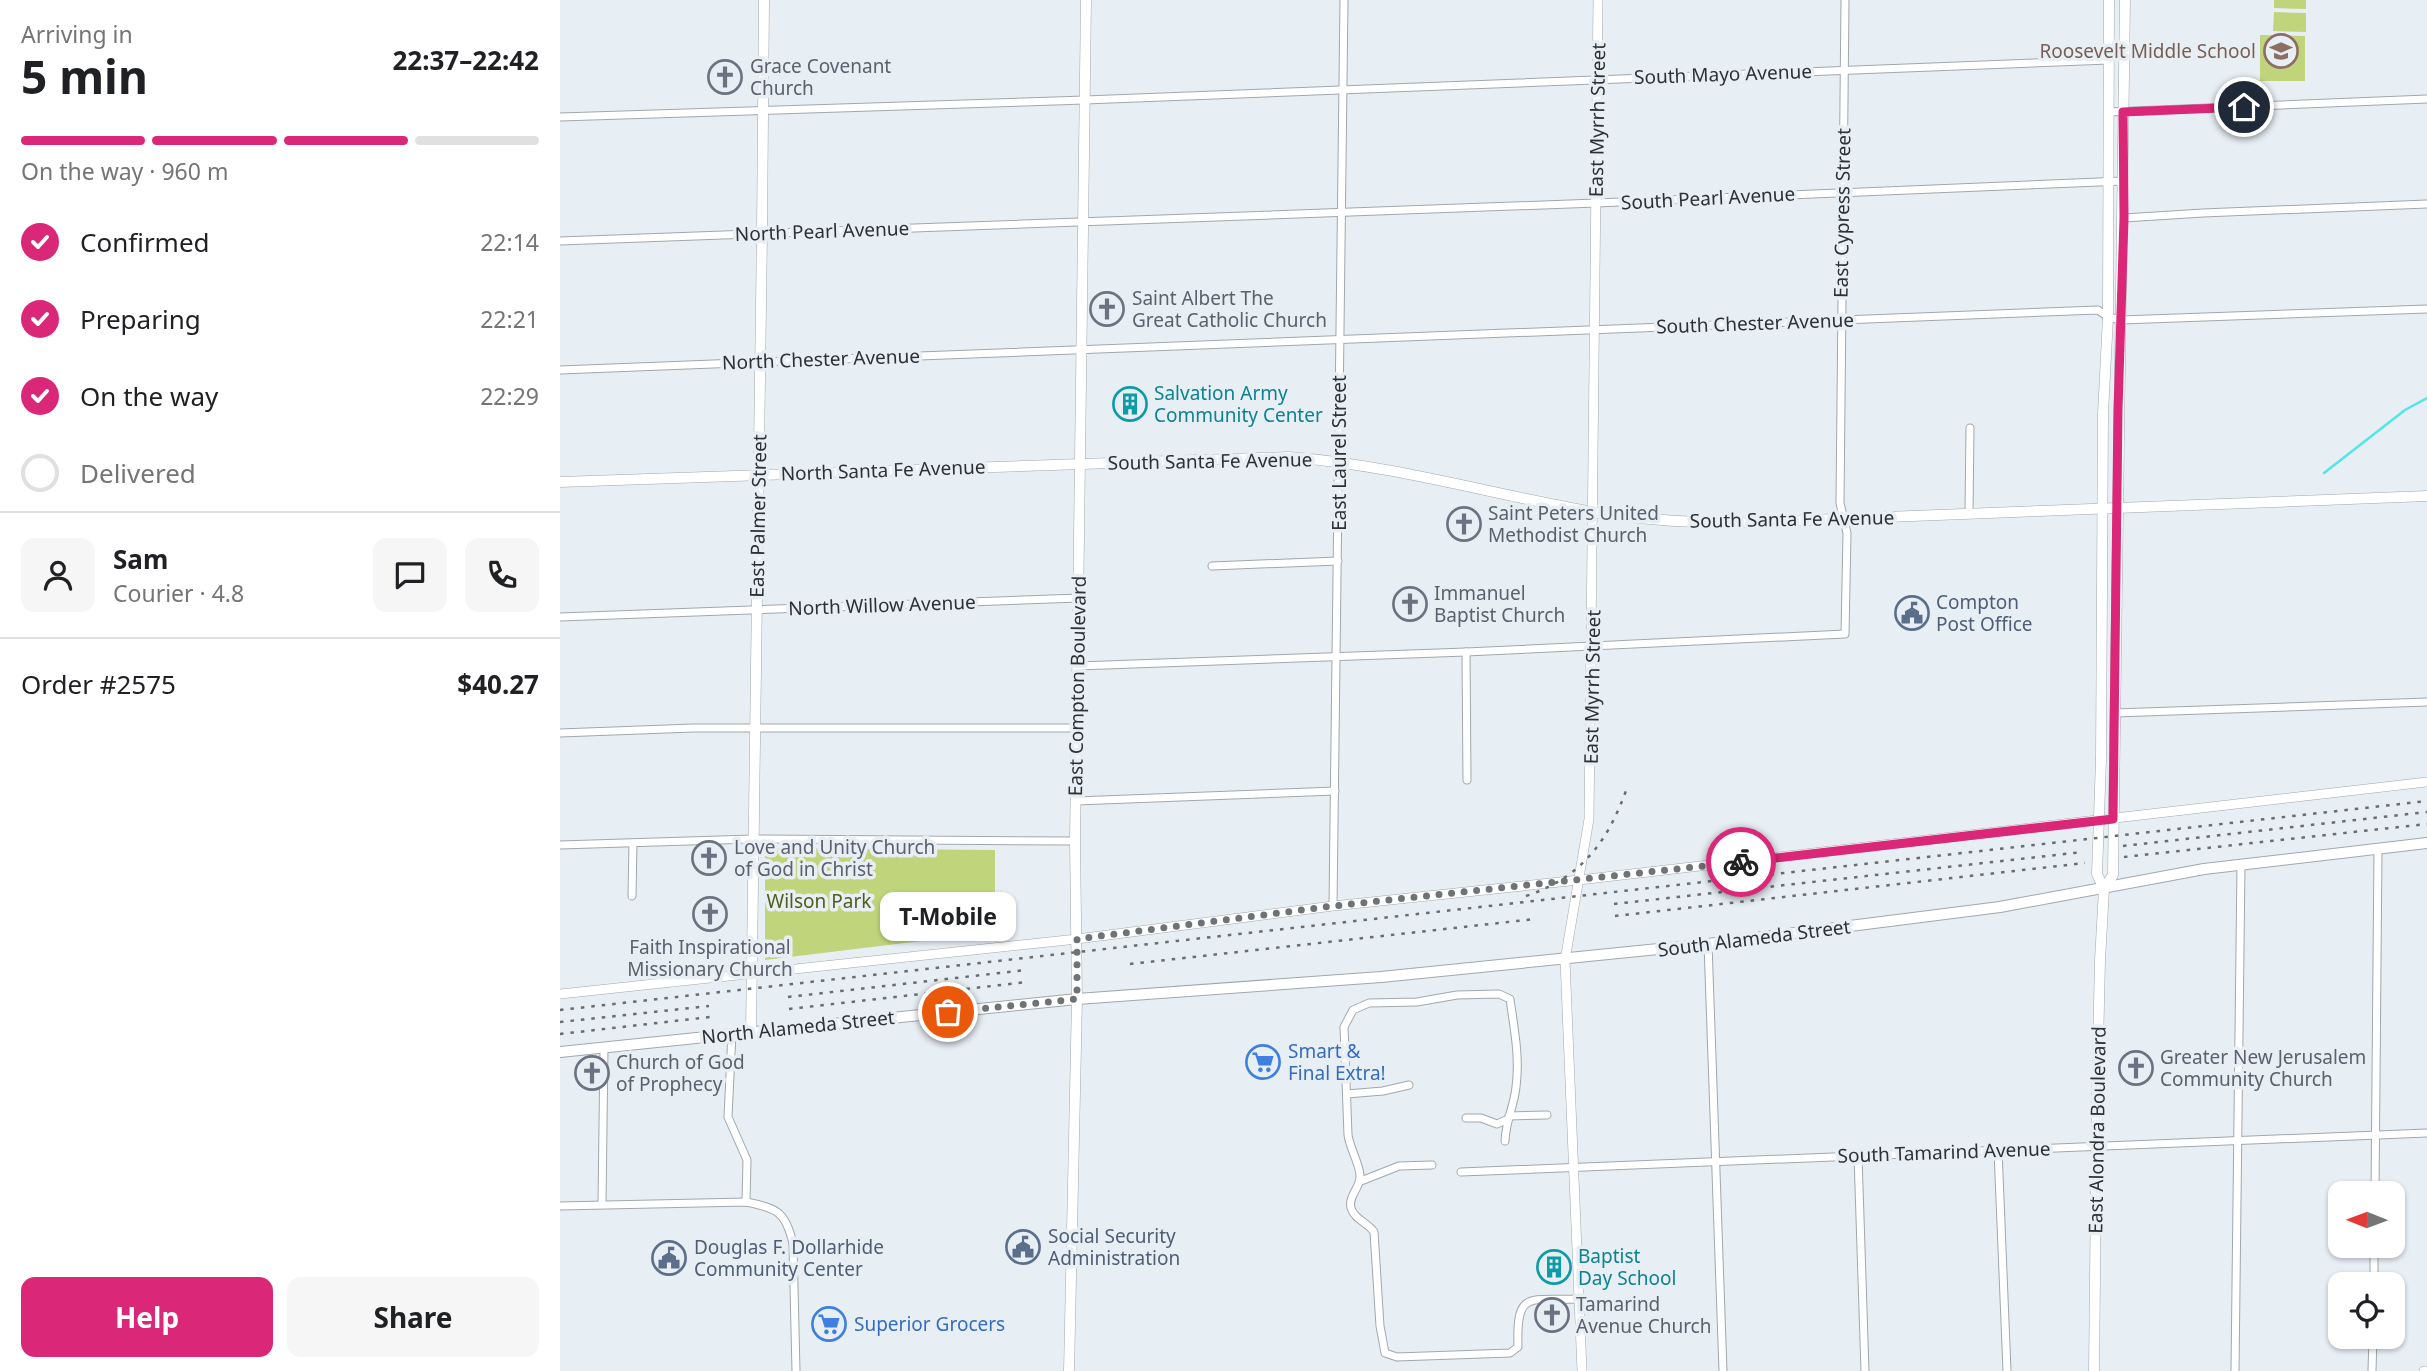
<!DOCTYPE html>
<meta charset="utf-8">
<style>
:root{--surface:#fff;--page:#f6f6f6;--text:#202124;--muted:#757577;--line:#e0e0e0;--accent:#db2777}
body{margin:0;font-family:"Noto Sans",sans-serif;background:var(--page);color:var(--text);height:100vh;display:flex;flex-direction:column;font-size:26px;white-space:nowrap}
*{box-sizing:border-box;margin:0}
p{font-size:23px;color:var(--muted)}
.icon{flex:none;width:38px;height:38px;fill:none;stroke:currentColor;stroke-width:2;stroke-linecap:round;stroke-linejoin:round}
.map{position:relative;flex:1;overflow:hidden}
.side{display:flex;flex-direction:column;background:var(--surface);width:560px}
.side>*{flex:none}
.needle{width:46px;rotate:271deg}
.fabs{position:absolute;left:1768px;top:1181px;display:grid;gap:14px}
.fabs a{display:grid;place-items:center;width:77px;height:77px;border-radius:14px;background:var(--surface);box-shadow:0 2px 5px #0004;font-size:35px}
.pin{position:absolute;display:grid;place-items:center;width:60px;height:60px;color:#fff;margin:-30px;border:4px solid #fff;border-radius:50%;box-shadow:0 2px 7px #0007}
.courier{position:absolute;display:grid;place-items:center;width:70px;height:70px;margin:-35px;border:5px solid #db2777;border-radius:50%;background:#fff;color:#222;box-shadow:0 2px 9px #0007}
.bubble{position:absolute;height:49px;border-radius:14px;background:var(--surface);box-shadow:0 2px 5px #0004;font-size:23px;font-weight:700;line-height:49px;text-align:center}
.head em{font-style:normal;font-weight:700}
.head div{display:flex;flex-direction:column-reverse}
.head{display:flex;align-items:center;justify-content:space-between;height:119px;padding:0 21px}
h1{font-size:46px;font-weight:700;line-height:52px}
.bar{display:grid;grid-template-columns:repeat(4,1fr);gap:10px 7px;align-content:center;height:84px;padding:0 21px}
.bar i{height:9px;border-radius:5px;background:var(--line)}
.bar .selected{background:var(--accent)}
.bar p{grid-column:span 4}
.line{display:flex;align-items:center;gap:18px;padding:0 21px;border-top:2px solid var(--line)}
.line div{flex:1}
.round{display:grid;place-items:center;flex:none;width:74px;height:74px;border-radius:14px;background:var(--page)}
ol{padding:0 21px;list-style:none}
li{display:flex;align-items:center;gap:21px;height:77px}
li p{margin-inline-start:auto}
li .icon{padding:7px;border-radius:50%;background:var(--accent);color:#fff;stroke-width:4}
li:last-child{color:var(--muted)}
li i{width:38px;height:38px;border:4px solid var(--line);border-radius:50%}
.action{display:flex;gap:14px;margin-top:auto;padding:14px 21px}
.action a{flex:1;height:80px;border-radius:14px;background:var(--accent);color:#fff;font-size:28px;font-weight:700;line-height:80px;text-align:center}
.action a+a{background:var(--page);color:var(--text)}
main{display:flex;flex:1;min-height:0}
.map>svg:first-child{display:block}
.green{fill:#c0d57b}
.lines{fill:none;stroke-linecap:round;stroke-linejoin:round}
.stream{stroke:#52e6e5;stroke-width:2.5}
.minor-casing{stroke:#a1a8ad;stroke-width:9}
.tertiary-casing{stroke:#a1a8ad;stroke-width:10}
.secondary-casing{stroke:#a1a8ad;stroke-width:11}
.primary-casing{stroke:#a1a8ad;stroke-width:12}
.minor{stroke:#fff;stroke-width:7}
.tertiary{stroke:#fff;stroke-width:9}
.secondary{stroke:#fff;stroke-width:10}
.primary{stroke:#fff;stroke-width:10}
.rail{stroke:#686d70;stroke-width:2.5;stroke-dasharray:3.5 7;stroke-linecap:butt}
.done{stroke:#6f7377;stroke-width:7;stroke-dasharray:0 12.6}
.route{stroke:#db2777;stroke-width:9}
.labels{text-anchor:middle;dominant-baseline:central;stroke-width:7;stroke-linejoin:round;paint-order:stroke}
.education-label{font-size:19px;fill:#785e54;stroke:#e7eef4;text-anchor:end}
.worship-label{font-size:19px;fill:#5b616d;stroke:#e7eef4;text-anchor:start}
.street-label{font-size:19px;fill:#2e3133;stroke:#e7eef4}
.culture-label{font-size:19px;fill:#0d838f;stroke:#e7eef4;text-anchor:start}
.service-label{font-size:19px;fill:#4e5e75;stroke:#e7eef4;text-anchor:start}
.park-label{font-size:19px;fill:#515e1b;stroke:#e7eef4}
.shop-label{font-size:19px;fill:#366cbe;stroke:#e7eef4;text-anchor:start}
</style>
<main>
<section class="side">
<div class="head"><div><h1>5 min</h1><p>Arriving in</p></div><em>22:37–22:42</em></div>
<div class="bar"><i class="selected"></i><i class="selected"></i><i class="selected"></i><i></i><p>On the way · 960 m</p></div>
<ol>
<li><svg class="icon" aria-label="check" viewBox="0 0 24 24"><path d="M5 12l5 5 9-10"/></svg>Confirmed<p>22:14</p></li>
<li><svg class="icon" aria-label="check" viewBox="0 0 24 24"><path d="M5 12l5 5 9-10"/></svg>Preparing<p>22:21</p></li>
<li><svg class="icon" aria-label="check" viewBox="0 0 24 24"><path d="M5 12l5 5 9-10"/></svg>On the way<p>22:29</p></li>
<li><i></i>Delivered</li>
</ol>
<div class="line" style="height:126px"><a class="round"><svg class="icon" aria-label="person" viewBox="0 0 24 24"><circle cx="12" cy="8" r="4"/><path d="M4 21q1-7 8-7t8 7"/></svg></a><div><b>Sam</b><p>Courier · 4.8</p></div><a class="round"><svg class="icon" aria-label="chat" viewBox="0 0 24 24"><path d="M4 5h16v11H9l-5 4z"/></svg></a><a class="round"><svg class="icon" aria-label="phone" viewBox="0 0 24 24"><path d="M5 4h4l2 5-3 2q2 4 5 5l2-3 5 2v4C11 20 4 13 5 4z"/></svg></a></div>
<div class="line" style="height:91px"><div>Order #2575</div><b>$40.27</b></div>
<div class="action"><a>Help</a><a>Share</a></div>
</section>
<div class="map">
<svg width="1867" height="1371" viewBox="0 0 1867 1371">
<rect width="100%" height="100%" fill="#e7eef4"/>
<!-- green -->
<g class="green">
<path d="M1714,0H1746V9L1714,8Z"/>
<path d="M1714,12L1746,13V32L1713,31Z"/>
<path d="M1700,35L1745,36V81H1700Z"/>
<path d="M205,848L435,850V932L205,960Z"/>
</g>
<g class="lines">
<!-- stream -->
<path class="stream" d="M1764,473L1845,410L1867,398"/>
<!-- minor casing -->
<g class="minor-casing">
<g id="minor">
<path d="M1549,112L1867,99"/>
<path d="M0,117L525,100L1549,60"/>
<path d="M1564,218L1643,213L1867,204"/>
<path d="M0,241L1036,203L1563,181"/>
<path d="M0,370L1538,310L1548,317L1561,320L1867,309"/>
<path d="M1409,513L1410,428"/>
<path d="M652,566L778,561"/>
<path d="M0,617L519,598"/>
<path d="M906,652L907,780"/>
<path d="M518,666L906,652L1285,634L1287,533L1280,503L1285,0"/>
<path d="M1555,713L1867,702"/>
<path d="M0,733L133,728H517"/>
<path d="M516,801L775,791"/>
<path d="M0,845L192,839L515,841"/>
<path d="M72,896L73,843"/>
<path d="M773,906L784,0"/>
<path d="M1148,944L1163,1371"/>
<path d="M172,1033L168,1117L187,1160L186,1202"/>
<path d="M787,1094L823,1091L849,1085"/>
<path d="M949,1116L987,1115"/>
<path d="M906,1118H921L937,1124L946,1120"/>
<path d="M945,1141C946,1119 954,1107 956,1087C960,1057 954,1028 950,999L939,994L897,995L857,1002L809,1003L793,1010L784,1027L788,1135C790,1149 801,1167 800,1177C800,1188 788,1196 791,1208C794,1219 808,1223 814,1232L820,1326L825,1353L837,1357L950,1353L958,1347C956,1289 969,1301 1019,1299"/>
<path d="M1438,1150L1447,1371"/>
<path d="M1298,1156L1305,1371"/>
<path d="M901,1172L1867,1133"/>
<path d="M801,1181L839,1166L872,1165"/>
<path d="M1815,1194L1818,849"/>
<path d="M42,1203L44,1048"/>
<path d="M0,1206L186,1202C217,1208 226,1212 233,1244L236,1371"/>
<path d="M1814,1284V1246"/>
<path d="M1675,1371L1681,864"/>
<path d="M1812,1371L1813,1337"/>
</g>
</g>
<!-- tertiary casing -->
<g class="tertiary-casing">
<g id="tertiary">
<path d="M0,994L517,939L773,906L1019,880L1867,782"/>
<path d="M1022,1371L1005,960L1029,819L1038,0"/>
<path d="M1864,1371H1867"/>
</g>
</g>
<!-- secondary casing -->
<g class="secondary-casing">
<g id="secondary">
<path d="M0,482L729,457C832,465 931,494 1033,512C1078,520 1125,522 1171,523L1867,496"/>
<path d="M1544,889L1553,875L1565,0"/>
<path d="M191,1031L202,233L204,0"/>
<path d="M509,1371L517,999L515,841L526,0"/>
<path d="M1534,1371L1537,1091L1540,960L1544,889L1537,874L1541,759L1543,414L1548,317L1549,0"/>
</g>
</g>
<!-- primary casing -->
<g class="primary-casing">
<path id="primary" d="M0,1052L517,999L821,977L1148,944L1440,907L1644,869L1867,843"/>
</g>
<!-- minor -->
<use href="#minor" class="minor"/>
<!-- tertiary -->
<use href="#tertiary" class="tertiary"/>
<!-- secondary -->
<use href="#secondary" class="secondary"/>
<!-- primary -->
<use href="#primary" class="primary"/>
<!-- rail -->
<g class="rail">
<path d="M1563,846L1867,812"/>
<path d="M1564,857L1867,824"/>
<path d="M966,896C1023,877 1049,840 1068,785"/>
<path d="M1054,904L1523,852"/>
<path d="M1055,916L1525,863"/>
<path d="M570,964L975,919"/>
<path d="M228,997L466,970"/>
<path d="M229,1009L467,982"/>
<path d="M0,1010L1867,801"/>
<path d="M0,1022L149,1006"/>
<path d="M0,1034L150,1017"/>
</g>
</g>
<g class="lines">
<!-- done -->
<path class="done" d="M388,1012L517,999V939L773,906L1181,862"/>
<!-- route -->
<path class="route" d="M1181,862L1553,819L1558,410L1564,218L1563,112L1684,107"/>
</g>
<!-- icons -->
<defs>
<g id="school-ring" transform="scale(1.75)"><circle r="9.5" fill="#e7eef4" stroke="#8d6e63" stroke-width="1.5"/><path d="M0-5L7-2L0 1L-7-2ZM-4 1L0 2.5L4 1V4Q0 6-4 4Z" fill="#8d6e63"/></g>
<g id="church-ring" transform="scale(1.75)"><circle r="9.5" fill="#e7eef4" stroke="#6b7280" stroke-width="1.5"/><path d="M-1.2-6h2.4v3.5h3.3v2.4h-3.3V6h-2.4V-.1h-3.3v-2.4h3.3Z" fill="#6b7280"/></g>
<g id="building-ring" transform="scale(1.75)"><circle r="9.5" fill="#e7eef4" stroke="#0f9aa8" stroke-width="1.5"/><path d="M-4-6H4V6H1V3H-1V6H-4ZM-2.5-4.3h1.7v1.8h-1.7ZM.8-4.3h1.7v1.8H.8ZM-2.5-1h1.7V.8h-1.7ZM.8-1h1.7V.8H.8Z" fill="#0f9aa8"/></g>
<g id="civic-ring" transform="scale(1.75)"><circle r="9.5" fill="#e7eef4" stroke="#5c6f8a" stroke-width="1.5"/><path d="M-.6-6.5H3V-4.5H.6V-3L4-1V1h2V6H-6V1h2V-1L-.6-3ZM-1.2 2.5V6h2.4V2.5Z" fill="#5c6f8a"/></g>
<g id="supermarket-ring" transform="scale(1.75)"><circle r="9.5" fill="#e7eef4" stroke="#3f7fe0" stroke-width="1.5"/><path d="M-6-5.5h2.5l.6 2H6L4.5 2H-2.5L-4.4-4H-6ZM-1.5 3.2a1.3 1.3 0 1 0 .1 0ZM3 3.2a1.3 1.3 0 1 0 .1 0Z" fill="#3f7fe0"/></g>
</defs>
<g fill-rule="evenodd">
<use href="#school-ring" x="1721" y="51"/>
<use href="#church-ring" x="165" y="77"/>
<use href="#church-ring" x="547" y="309"/>
<use href="#building-ring" x="570" y="404"/>
<use href="#church-ring" x="904" y="524"/>
<use href="#church-ring" x="850" y="604"/>
<use href="#civic-ring" x="1352" y="613"/>
<use href="#church-ring" x="149" y="858"/>
<use href="#church-ring" x="150" y="914"/>
<use href="#supermarket-ring" x="703" y="1062"/>
<use href="#church-ring" x="1576" y="1068"/>
<use href="#church-ring" x="32" y="1073"/>
<use href="#civic-ring" x="463" y="1247"/>
<use href="#civic-ring" x="109" y="1258"/>
<use href="#building-ring" x="994" y="1267"/>
<use href="#church-ring" x="992" y="1315"/>
<use href="#supermarket-ring" x="269" y="1324"/>
</g>
<g class="labels">
<!-- education labels -->
<g class="education-label">
<text x="1696" y="51">Roosevelt Middle School</text>
</g>
<!-- worship labels -->
<g class="worship-label">
<text x="190" y="66">Grace Covenant<tspan x="190" dy="22">Church</tspan></text>
<text x="572" y="298">Saint Albert The<tspan x="572" dy="22">Great Catholic Church</tspan></text>
<text x="928" y="513">Saint Peters United<tspan x="928" dy="22">Methodist Church</tspan></text>
<text x="874" y="593">Immanuel<tspan x="874" dy="22">Baptist Church</tspan></text>
<text x="174" y="847">Love and Unity Church<tspan x="174" dy="22">of God in Christ</tspan></text>
<text x="150" y="947" text-anchor="middle">Faith Inspirational<tspan x="150" dy="22">Missionary Church</tspan></text>
<text x="1600" y="1057">Greater New Jerusalem<tspan x="1600" dy="22">Community Church</tspan></text>
<text x="56" y="1062">Church of God<tspan x="56" dy="22">of Prophecy</tspan></text>
<text x="1016" y="1304">Tamarind<tspan x="1016" dy="22">Avenue Church</tspan></text>
</g>
<!-- street labels -->
<g class="street-label">
<text transform="translate(1163 74) rotate(-2)">South Mayo Avenue</text>
<text transform="translate(1037 120) rotate(-89)">East Myrrh Street</text>
<text transform="translate(1148 198) rotate(-3)">South Pearl Avenue</text>
<text transform="translate(1282 213) rotate(-89)">East Cypress Street</text>
<text transform="translate(262 231) rotate(-2)">North Pearl Avenue</text>
<text transform="translate(1195 323) rotate(-2)">South Chester Avenue</text>
<text transform="translate(261 359) rotate(-2)">North Chester Avenue</text>
<text transform="translate(779 453) rotate(-90)">East Laurel Street</text>
<text transform="translate(650 461) rotate(-1)">South Santa Fe Avenue</text>
<text transform="translate(323 470) rotate(-2)">North Santa Fe Avenue</text>
<text transform="translate(198 516) rotate(-89)">East Palmer Street</text>
<text transform="translate(1232 519) rotate(-1)">South Santa Fe Avenue</text>
<text transform="translate(322 605) rotate(-2)">North Willow Avenue</text>
<text transform="translate(517 686) rotate(-89)">East Compton Boulevard</text>
<text transform="translate(1032 687) rotate(-89)">East Myrrh Street</text>
<text transform="translate(1194 938) rotate(-7)">South Alameda Street</text>
<text transform="translate(238 1027) rotate(-6)">North Alameda Street</text>
<text transform="translate(1537 1130) rotate(-89)">East Alondra Boulevard</text>
<text transform="translate(1384 1152) rotate(-2)">South Tamarind Avenue</text>
</g>
<!-- culture labels -->
<g class="culture-label">
<text x="594" y="393">Salvation Army<tspan x="594" dy="22">Community Center</tspan></text>
<text x="1018" y="1256">Baptist<tspan x="1018" dy="22">Day School</tspan></text>
</g>
<!-- service labels -->
<g class="service-label">
<text x="1376" y="602">Compton<tspan x="1376" dy="22">Post Office</tspan></text>
<text x="488" y="1236">Social Security<tspan x="488" dy="22">Administration</tspan></text>
<text x="134" y="1247">Douglas F. Dollarhide<tspan x="134" dy="22">Community Center</tspan></text>
</g>
<!-- park labels -->
<g class="park-label">
<text x="259" y="901">Wilson Park</text>
</g>
<!-- shop labels -->
<g class="shop-label">
<text x="728" y="1051">Smart &amp;<tspan x="728" dy="22">Final Extra!</tspan></text>
<text x="294" y="1324">Superior Grocers</text>
</g>
</g>
</svg>
<div class="fabs">
<a><svg class="needle" viewBox="-14 -14 28 28"><path d="M0-13l5 13h-10z" fill="#e53935"/><path d="M0 13l5-13h-10z" fill="#757577"/></svg></a>
<a><svg class="icon" aria-label="locate" viewBox="0 0 24 24"><circle cx="12" cy="12" r="6"/><path d="M12 2v4M12 18v4M2 12h4M18 12h4"/></svg></a>
</div>
<div class="pin" style="left:388px;top:1012px;background:#ea580c"><svg class="icon" aria-label="bag" viewBox="0 0 24 24"><path d="M5 8h14l-1 12H6zM9 8a3 3 0 0 1 6 0"/></svg></div>
<div class="pin" style="left:1684px;top:107px;background:#1f2937"><svg class="icon" aria-label="home" viewBox="0 0 24 24"><path d="M3 11l9-7 9 7M6 9v11h12V9"/></svg></div>
<div class="courier" style="left:1181px;top:862px"><svg class="icon" aria-label="bike" viewBox="0 0 24 24"><circle cx="6" cy="16" r="4"/><circle cx="18" cy="16" r="4"/><path d="M6 16l4-8h5l3 8M10 8l3 8H6M13 5h3"/></svg></div>
<div class="bubble" style="left:320px;top:892px;width:136px">T-Mobile</div>
</div>
</main>
